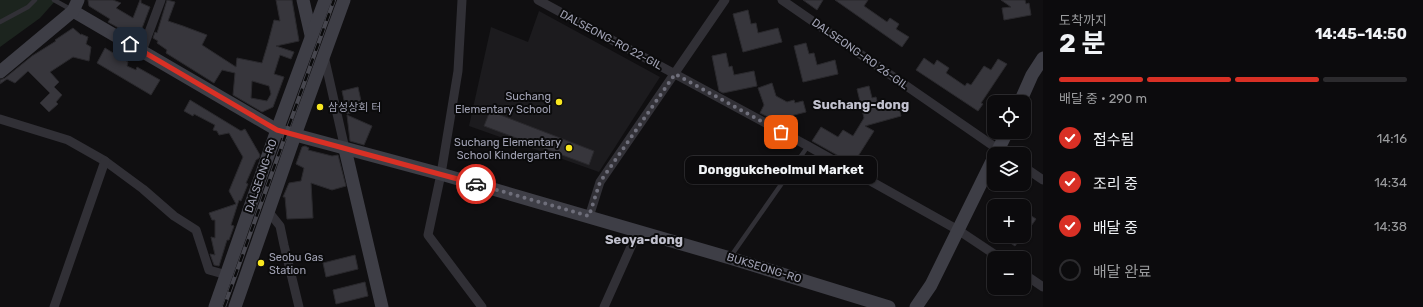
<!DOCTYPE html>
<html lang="ko">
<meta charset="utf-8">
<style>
:root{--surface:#0c0b0d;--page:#151416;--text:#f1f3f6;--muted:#9a9b9d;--line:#2c2b2e;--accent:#d93025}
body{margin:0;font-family:Rubik,"Noto Sans KR",sans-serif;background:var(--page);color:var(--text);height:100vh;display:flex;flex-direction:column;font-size:15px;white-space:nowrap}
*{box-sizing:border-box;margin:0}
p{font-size:13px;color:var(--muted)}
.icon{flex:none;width:22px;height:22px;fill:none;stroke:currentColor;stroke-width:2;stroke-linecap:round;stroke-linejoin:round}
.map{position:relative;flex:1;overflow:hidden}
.details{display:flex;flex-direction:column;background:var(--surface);width:380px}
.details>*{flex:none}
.buttons{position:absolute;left:987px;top:95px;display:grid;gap:8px}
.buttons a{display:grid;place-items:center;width:44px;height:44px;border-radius:8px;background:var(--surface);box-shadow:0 1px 3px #0004,0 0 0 1px var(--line);font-size:20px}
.pin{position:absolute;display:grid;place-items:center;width:34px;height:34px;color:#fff;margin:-17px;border-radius:8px;box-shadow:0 2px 6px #0006}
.courier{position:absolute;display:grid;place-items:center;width:40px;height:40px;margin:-20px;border:3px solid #d93025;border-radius:50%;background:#fff;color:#222;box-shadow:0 1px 5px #0007}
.bubble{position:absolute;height:28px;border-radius:8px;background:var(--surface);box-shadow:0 1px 3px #0004,0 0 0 1px var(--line);font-size:13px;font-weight:700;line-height:28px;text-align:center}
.overview em{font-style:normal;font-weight:700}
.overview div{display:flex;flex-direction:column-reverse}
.overview{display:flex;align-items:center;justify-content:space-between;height:68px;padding:0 16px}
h1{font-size:26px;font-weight:700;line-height:30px}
.bar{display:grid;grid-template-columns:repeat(4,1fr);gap:6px 4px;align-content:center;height:48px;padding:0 16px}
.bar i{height:5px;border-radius:3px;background:var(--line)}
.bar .on{background:var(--accent)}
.bar p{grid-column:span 4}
ol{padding:0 16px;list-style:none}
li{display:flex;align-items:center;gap:12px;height:44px}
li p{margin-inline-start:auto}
li .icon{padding:4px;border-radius:50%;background:var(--accent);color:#fff;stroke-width:4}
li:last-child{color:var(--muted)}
li i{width:22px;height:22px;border:2px solid var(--line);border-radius:50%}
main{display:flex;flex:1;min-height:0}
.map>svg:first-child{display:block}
.built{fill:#1c1b1e}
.green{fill:#1c241e}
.building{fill:#37363c;stroke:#2a292d;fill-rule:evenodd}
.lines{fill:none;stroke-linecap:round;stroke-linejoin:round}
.lane{stroke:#313036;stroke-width:4.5}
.street{stroke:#313036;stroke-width:9}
.secondary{stroke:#3e3e46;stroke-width:13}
.rail-casing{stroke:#47474f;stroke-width:4}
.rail{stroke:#0b0b0c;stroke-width:2.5;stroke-dasharray:8;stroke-linecap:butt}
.done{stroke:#6e6e7a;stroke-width:4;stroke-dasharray:0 7.2}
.route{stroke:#d93025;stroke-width:5}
.poi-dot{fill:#f9e720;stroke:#0b0b0c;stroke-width:1.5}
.labels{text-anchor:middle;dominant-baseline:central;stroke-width:4;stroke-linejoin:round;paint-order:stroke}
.street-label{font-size:11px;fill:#a0a1b3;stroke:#0b0b0c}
.poi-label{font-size:11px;fill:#a0a1b3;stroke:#0b0b0c;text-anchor:end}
.quarter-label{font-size:13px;font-weight:bold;fill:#c1c1ce;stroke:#0b0b0c}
</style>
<main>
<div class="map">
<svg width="1043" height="307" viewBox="0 0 1043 307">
<rect width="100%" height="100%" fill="#100f11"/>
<!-- built -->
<path class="built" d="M539,11L660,77L599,172L469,126L491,27L528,42Z"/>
<!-- green -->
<path class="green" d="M0,0H56L40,18L0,47Z"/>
<!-- building -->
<g class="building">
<path d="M88,0H113L121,3L116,8L133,18L140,0H141V3L150,7L139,36L124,30V31L108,22L110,19L89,6Z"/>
<path d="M167,0L175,2L168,21L183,26L207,35L202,45L236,67L237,58L262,63L268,43L274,20L280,21L276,0H292L299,41L276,46L294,52L291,59L280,55L274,74L284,77L273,107L262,112L233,95L235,73L222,70L214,83L166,53L167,50L157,43L158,41L153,38L155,32L157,33ZM252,81L269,86L271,94L267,101L251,98Z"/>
<path d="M803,0H823L817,10Z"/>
<path d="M835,0H868L864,6L887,22L890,18L899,24L896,29L909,37L902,47Z"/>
<path d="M1001,0H1025L1026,4L1029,3L1031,15L1004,20L1002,8L1011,7Z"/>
<path d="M748,10L751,24L756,23L758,33L778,28L782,42L743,52L733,14Z"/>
<path d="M73,28L81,35V34L88,37L86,44L91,47L89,61L73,57L50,72L59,82L54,87L62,95L56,102L58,104L49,112L40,103L50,93L28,71L15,83L7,79L0,84V80L5,78L32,56L56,41L55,40Z"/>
<path d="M806,43L809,54L814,53L817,65L835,60L838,74L803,82L794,46Z"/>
<path d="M105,48L128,62L127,66L136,70L137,67L160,80L151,95L97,63Z"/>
<path d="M726,53L729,67L732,66L734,75L754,71L757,86L723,93L719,91L712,56Z"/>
<path d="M924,58L934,65L937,60L949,68L946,73L965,86L967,83L971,85L984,66L991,70L998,59L1007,64L981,103L983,104L978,111L916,70Z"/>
<path d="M772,83L776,96L787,102L794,100L795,103L803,101L806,112L786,117L782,124L760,113L764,105L758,88Z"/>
<path d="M869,86L872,98L876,97L879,108L898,103L901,116L865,126L874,131L853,164L812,141L821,127L838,137L843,130L853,136L864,118L857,89Z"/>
<path d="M358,87L363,110L347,114L342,91Z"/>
<path d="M190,100L241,131L245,129L260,155L259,158L256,160L246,183L248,184L241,201L239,200L231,225L234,226L229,240H227L219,266L214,265L210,254L215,255L211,237L215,238V220H212L209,213L236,204L229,191L243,157L229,133L219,135L217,131L213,130L215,125L194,114L193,116L184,111Z"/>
<path d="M490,111L594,151L589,165L484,126Z"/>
<path d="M347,115L372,126L364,145L350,141Z"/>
<path d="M305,146L309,148L308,150L332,156L338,155L346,186L332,190L311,183L313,218L287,219L285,197H283L289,183L301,181L304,168L296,164L302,147Z"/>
<path d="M1024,211L1036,219L1029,229L1024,225Z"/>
<path d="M1000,236H1022L1015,246Z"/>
<path d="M355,255L358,269L326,277L323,263Z"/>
<path d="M365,282L368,296L336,304L333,290Z"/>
</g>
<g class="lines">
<!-- lane -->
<g class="lane">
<path d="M54,0L72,10"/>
<path d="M0,22L28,7L35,0"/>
<path d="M731,256L808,146"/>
</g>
<!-- street -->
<g class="street">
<path d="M462,0L458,71L441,174L428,235L482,307"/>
<path d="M538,0L808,146L958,230L1000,258"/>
<path d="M782,0L1005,154"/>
<path d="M142,51L161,0"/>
<path d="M324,56L345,149"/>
<path d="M0,119L68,140L105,161L143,189L174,216L196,230L209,270L227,275"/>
<path d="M1024,167L1043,180"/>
<path d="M268,211L280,226L284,245L299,307"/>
<path d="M589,217L600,182L725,0"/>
<path d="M1024,274L1043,287"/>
<path d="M54,307L105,161"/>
<path d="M604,307L638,231"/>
</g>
<!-- secondary -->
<g class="secondary">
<path d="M303,0L311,35"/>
<path d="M73,11L277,130L441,174L730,258L889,307"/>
<path d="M0,72L73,11L78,0"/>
<path d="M1020,102L1032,75L1043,58"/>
<path d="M345,149L382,307"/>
<path d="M996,154L1007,132"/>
<path d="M215,307L277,130L325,0"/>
<path d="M235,307L295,135L344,0"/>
<path d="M916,307L931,285L994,157"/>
</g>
<!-- rail casing -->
<g class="rail-casing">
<path id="rail" d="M224,307L334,0"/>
</g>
<!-- rail -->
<use href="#rail" class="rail"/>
</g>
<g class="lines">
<!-- done -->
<path class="done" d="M476,184L589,216L600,182L675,74L781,132"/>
<!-- route -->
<path class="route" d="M130,44L277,130L476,184"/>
</g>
<!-- markers -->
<g class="poi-dot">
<circle cx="559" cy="102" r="4"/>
<circle cx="320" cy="107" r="4"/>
<circle cx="569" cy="148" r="4"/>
<circle cx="261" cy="263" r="4"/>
</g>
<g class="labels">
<!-- street labels -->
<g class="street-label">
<text transform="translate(611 40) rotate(28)">DALSEONG-RO 22-GIL</text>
<text transform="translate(860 54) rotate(35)">DALSEONG-RO 26-GIL</text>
<text transform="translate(261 176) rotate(-71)">DALSEONG-RO</text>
<text transform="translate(764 268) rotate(17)">BUKSEONG-RO</text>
</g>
<!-- poi labels -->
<g class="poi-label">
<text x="551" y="96">Suchang<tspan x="551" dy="13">Elementary School</tspan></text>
<text x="328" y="107" text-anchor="start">삼성상회 터</text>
<text x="561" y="142">Suchang Elementary<tspan x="561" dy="13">School Kindergarten</tspan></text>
<text x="269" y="257" text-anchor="start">Seobu Gas<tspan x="269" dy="13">Station</tspan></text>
</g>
<!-- quarter labels -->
<g class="quarter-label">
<text x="861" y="104">Suchang-dong</text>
<text x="644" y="239">Seoya-dong</text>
</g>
</g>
</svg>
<div class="buttons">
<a><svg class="icon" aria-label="locate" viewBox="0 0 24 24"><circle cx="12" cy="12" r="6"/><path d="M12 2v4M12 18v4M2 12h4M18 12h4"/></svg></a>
<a><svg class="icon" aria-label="layers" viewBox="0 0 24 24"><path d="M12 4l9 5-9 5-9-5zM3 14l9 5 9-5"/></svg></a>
<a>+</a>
<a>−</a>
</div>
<div class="pin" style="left:781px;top:132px;background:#ea580c"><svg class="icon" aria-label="bag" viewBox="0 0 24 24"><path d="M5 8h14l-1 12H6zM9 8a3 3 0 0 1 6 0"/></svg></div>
<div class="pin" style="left:130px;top:44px;background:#1f2937"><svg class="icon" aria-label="home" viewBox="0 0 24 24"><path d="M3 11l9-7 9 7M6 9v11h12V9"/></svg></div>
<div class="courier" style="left:476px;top:184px"><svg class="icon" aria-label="car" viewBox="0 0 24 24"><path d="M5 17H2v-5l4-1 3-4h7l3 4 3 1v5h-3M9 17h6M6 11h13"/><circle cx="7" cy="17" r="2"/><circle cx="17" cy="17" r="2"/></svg></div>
<div class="bubble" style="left:685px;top:156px;width:192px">Donggukcheolmul Market</div>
</div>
<section class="details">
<div class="overview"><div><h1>2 분</h1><p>도착까지</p></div><em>14:45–14:50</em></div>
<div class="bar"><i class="on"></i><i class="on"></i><i class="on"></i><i></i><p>배달 중 · 290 m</p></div>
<ol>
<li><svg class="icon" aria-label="check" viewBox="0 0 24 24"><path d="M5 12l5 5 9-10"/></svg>접수됨<p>14:16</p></li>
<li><svg class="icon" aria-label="check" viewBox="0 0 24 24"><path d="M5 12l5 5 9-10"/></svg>조리 중<p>14:34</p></li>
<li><svg class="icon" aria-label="check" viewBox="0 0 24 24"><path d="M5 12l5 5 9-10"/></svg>배달 중<p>14:38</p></li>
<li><i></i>배달 완료</li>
</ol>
</section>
</main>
